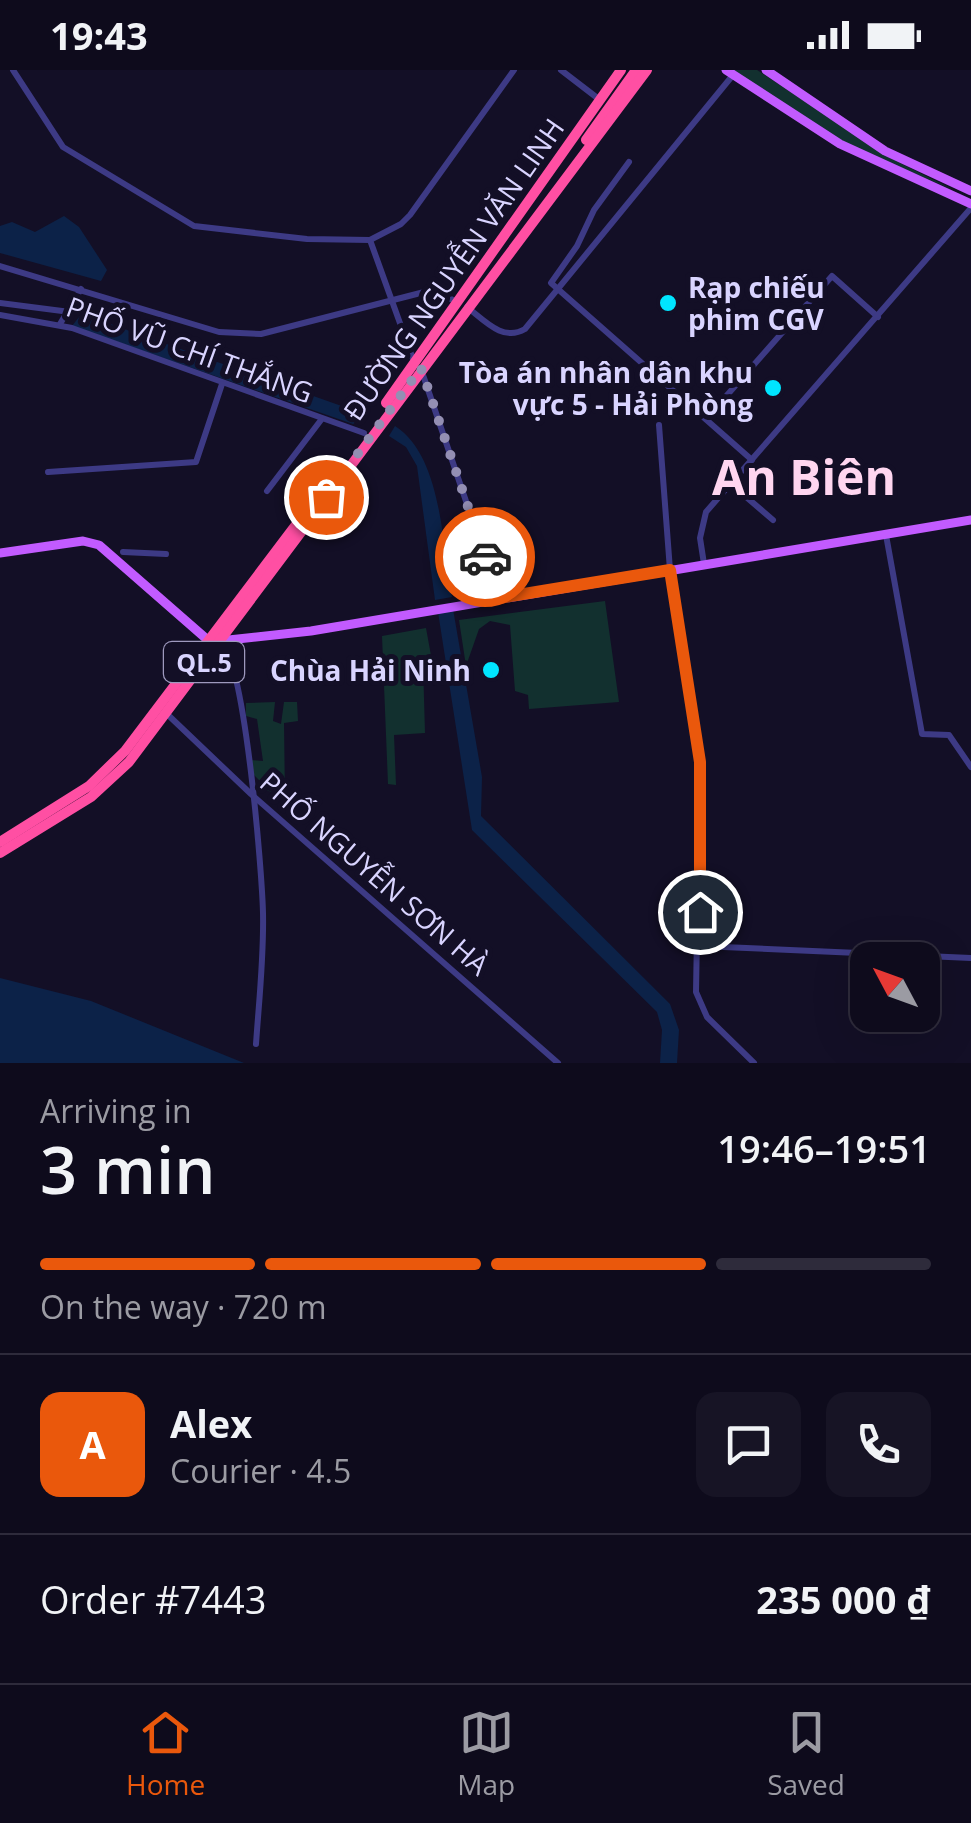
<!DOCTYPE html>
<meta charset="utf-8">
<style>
:root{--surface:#0e0b1c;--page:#171425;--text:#f1f3f6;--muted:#9b9ba3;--line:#2e2b3b;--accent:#ea580c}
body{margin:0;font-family:"Open Sans",sans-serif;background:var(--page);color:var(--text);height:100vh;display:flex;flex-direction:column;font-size:38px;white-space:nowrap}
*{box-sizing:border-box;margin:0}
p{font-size:32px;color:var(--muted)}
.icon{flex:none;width:55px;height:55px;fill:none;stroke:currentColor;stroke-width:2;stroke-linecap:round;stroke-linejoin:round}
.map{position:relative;height:993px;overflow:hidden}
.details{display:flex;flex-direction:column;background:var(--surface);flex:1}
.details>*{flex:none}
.needle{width:65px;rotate:311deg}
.buttons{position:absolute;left:850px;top:872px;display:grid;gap:20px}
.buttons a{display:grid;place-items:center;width:90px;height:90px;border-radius:20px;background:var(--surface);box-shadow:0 10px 40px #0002,0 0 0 2px var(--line);font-size:50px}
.pin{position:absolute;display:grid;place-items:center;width:85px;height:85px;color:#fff;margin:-42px;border:5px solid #fff;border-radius:50%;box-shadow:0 2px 10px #0007}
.courier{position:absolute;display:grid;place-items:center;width:100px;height:100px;margin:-50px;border:8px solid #ea580c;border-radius:50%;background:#fff;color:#222;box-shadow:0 2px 12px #0007}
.overview em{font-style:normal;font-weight:600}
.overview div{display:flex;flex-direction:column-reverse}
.overview{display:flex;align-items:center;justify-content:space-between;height:170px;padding:0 40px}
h1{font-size:65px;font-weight:600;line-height:75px}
.bar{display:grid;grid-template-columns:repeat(4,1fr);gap:15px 10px;align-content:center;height:120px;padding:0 40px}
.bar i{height:12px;border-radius:8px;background:var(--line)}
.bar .current{background:var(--accent)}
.bar p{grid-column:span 4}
.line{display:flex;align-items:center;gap:25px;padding:0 40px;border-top:2px solid var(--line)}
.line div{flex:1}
.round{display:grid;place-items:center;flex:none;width:105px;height:105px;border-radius:20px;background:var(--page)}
.status{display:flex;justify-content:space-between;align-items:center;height:70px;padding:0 50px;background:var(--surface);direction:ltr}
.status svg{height:28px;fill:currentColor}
.dock{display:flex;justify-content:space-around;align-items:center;height:140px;border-top:2px solid var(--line);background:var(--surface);font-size:28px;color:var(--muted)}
.dock a{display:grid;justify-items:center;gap:5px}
.dock .current{color:var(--accent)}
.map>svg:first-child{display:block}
.green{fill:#12302f}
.water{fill:#0c2248}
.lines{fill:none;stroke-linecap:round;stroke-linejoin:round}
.minor{stroke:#3d3a85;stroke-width:6}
.major{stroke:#c25bff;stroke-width:9}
.highway{stroke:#ff4fa3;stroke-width:10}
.done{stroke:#948fb3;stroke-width:10;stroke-dasharray:0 18}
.route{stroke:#ea580c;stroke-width:12}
.poi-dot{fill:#00e5ff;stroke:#130f26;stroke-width:4}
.labels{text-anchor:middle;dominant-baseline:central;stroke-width:10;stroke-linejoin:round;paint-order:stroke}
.shield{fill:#130f26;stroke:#9e99be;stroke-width:2.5}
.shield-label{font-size:25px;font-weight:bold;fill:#d9d4ff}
.street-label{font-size:28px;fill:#d9d4ff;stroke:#130f26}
.poi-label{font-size:28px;font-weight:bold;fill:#d9d4ff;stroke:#130f26;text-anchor:end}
.town-label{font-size:48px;font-weight:bold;fill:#ffd6f0;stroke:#130f26}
</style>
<div class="status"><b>19:43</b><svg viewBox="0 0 49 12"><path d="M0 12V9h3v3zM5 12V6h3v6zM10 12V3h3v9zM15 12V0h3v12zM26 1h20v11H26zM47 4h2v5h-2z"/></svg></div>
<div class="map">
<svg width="971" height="993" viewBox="0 0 971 993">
<rect width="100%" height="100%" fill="#130f26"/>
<!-- green -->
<g class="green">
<path d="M732,0H757L892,89L954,120L847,75Z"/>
<path d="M605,531L619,632L529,639L528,625L515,621L510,555L490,551L479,559L466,596L459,550Z"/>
<path d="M426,558L432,591L423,593L425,663L394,665L396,715L388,714L382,566Z"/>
<path d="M275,632L273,651L281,654L284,632H297L298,651L284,653L285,729L261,717L262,713L253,704L251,690L263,691L257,649L246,646V633Z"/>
</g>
<!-- water -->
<g class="water">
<path d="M64,146L79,157L107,200L101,211L0,183V156L12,152L35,162Z"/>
<path d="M87,237L99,250L367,345L353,354L72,256Z"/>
<path d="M395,356C442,386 442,474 452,527L435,530L417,396L406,377L389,366Z"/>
<path d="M453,539L482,707L481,746L670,934L679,960L677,993H660L662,960L657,942L472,760L438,542Z"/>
<path d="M0,908L91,931L244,993H0Z"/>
</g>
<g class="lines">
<!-- minor -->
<g class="minor">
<path d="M13,0L63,77L194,156L307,169L370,170L401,154L410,145L514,0"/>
<path d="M561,0L600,30"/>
<path d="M629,92L594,140L577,176L551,213L752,390"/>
<path d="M370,170L414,292"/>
<path d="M0,196L219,262L261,264L432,220L457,232"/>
<path d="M0,233L70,242"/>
<path d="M467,237C485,251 503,272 525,259L733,5"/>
<path d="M0,245L72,258L364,363"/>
<path d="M60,254L81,219"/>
<path d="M422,302L499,528"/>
<path d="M706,349L832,206L878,247"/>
<path d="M659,355L670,500L700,692L696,922L707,947L754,993"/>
<path d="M48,402L196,392L222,314"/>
<path d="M731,414L773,450"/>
<path d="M267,421L321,350"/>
<path d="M886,465L922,664L949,665L971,697"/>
<path d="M123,482L166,484"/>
<path d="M704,494L700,468L706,442L971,138"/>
<path d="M221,572C245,592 262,801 263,843C264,886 259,931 256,974"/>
<path d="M167,644L251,724L558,993"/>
<path d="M700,876L971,888"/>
</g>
<!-- major -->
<g class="major">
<path d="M726,0L840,74L971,134"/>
<path d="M766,0L885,81L971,121"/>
<path d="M0,483L83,471L99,475L210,572L311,561L971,450"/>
</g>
<!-- highway -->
<g class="highway">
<path d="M586,70L636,0"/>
<path d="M386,333L621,0"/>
<path d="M0,772L89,716L125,681L320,423"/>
<path d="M0,783L91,727L129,692L647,0"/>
</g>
</g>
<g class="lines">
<!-- done -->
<path class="done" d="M326,427L421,298L485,487"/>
<!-- route -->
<path class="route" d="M485,487L499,528L670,500L700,692V842"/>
</g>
<!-- markers -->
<g class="poi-dot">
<circle cx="668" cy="233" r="10"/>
<circle cx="773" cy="318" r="10"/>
<circle cx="491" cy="600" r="10"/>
</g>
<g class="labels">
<!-- shield labels -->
<rect class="shield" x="164" y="572" width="80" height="40" rx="8"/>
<g class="shield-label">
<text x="204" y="592">QL.5</text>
</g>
<!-- street labels -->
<g class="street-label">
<text transform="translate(453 199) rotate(-55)">ĐƯỜNG NGUYỄN VĂN LINH</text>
<text transform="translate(190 279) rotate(20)">PHỐ VŨ CHÍ THẮNG</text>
<text transform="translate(375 803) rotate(41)">PHỐ NGUYỄN SƠN HÀ</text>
</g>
<!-- poi labels -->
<g class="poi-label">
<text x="688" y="217" text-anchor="start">Rạp chiếu<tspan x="688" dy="32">phim CGV</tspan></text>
<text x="753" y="302">Tòa án nhân dân khu<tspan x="753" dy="32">vực 5 - Hải Phòng</tspan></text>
<text x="471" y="600">Chùa Hải Ninh</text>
</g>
<!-- town labels -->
<g class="town-label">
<text x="804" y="406">An Biên</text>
</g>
</g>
</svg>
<div class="buttons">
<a><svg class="needle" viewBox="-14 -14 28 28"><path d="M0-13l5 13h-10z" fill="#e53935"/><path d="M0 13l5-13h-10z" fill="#9b9ba3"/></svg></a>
</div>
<div class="pin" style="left:326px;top:427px;background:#ea580c"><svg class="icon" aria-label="bag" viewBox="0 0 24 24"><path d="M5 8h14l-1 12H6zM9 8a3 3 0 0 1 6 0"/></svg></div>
<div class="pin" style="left:700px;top:842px;background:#1f2937"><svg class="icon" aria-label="home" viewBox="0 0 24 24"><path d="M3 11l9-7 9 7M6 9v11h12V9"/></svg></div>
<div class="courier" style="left:485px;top:487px"><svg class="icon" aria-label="car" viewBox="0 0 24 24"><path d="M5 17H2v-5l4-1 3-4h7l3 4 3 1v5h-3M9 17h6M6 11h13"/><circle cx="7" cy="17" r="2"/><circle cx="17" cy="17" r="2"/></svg></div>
</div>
<section class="details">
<div class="overview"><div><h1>3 min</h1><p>Arriving in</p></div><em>19:46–19:51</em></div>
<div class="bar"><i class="current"></i><i class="current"></i><i class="current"></i><i></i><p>On the way · 720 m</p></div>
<div class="line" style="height:180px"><b class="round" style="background:var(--accent);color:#fff">A</b><div><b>Alex</b><p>Courier · 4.5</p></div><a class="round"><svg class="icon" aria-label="chat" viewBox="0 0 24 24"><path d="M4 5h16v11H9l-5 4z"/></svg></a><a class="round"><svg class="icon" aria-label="phone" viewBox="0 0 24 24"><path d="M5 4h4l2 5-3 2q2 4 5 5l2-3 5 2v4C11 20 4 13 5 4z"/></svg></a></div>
<div class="line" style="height:130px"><div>Order #7443</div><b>235 000 ₫</b></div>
</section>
<nav class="dock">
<a class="current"><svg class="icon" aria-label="home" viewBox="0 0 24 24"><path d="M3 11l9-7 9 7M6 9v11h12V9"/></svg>Home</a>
<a><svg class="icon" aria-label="map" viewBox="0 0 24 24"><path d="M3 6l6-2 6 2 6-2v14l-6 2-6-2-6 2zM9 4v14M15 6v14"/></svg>Map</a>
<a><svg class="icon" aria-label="saved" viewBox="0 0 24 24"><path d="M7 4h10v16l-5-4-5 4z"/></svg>Saved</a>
</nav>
